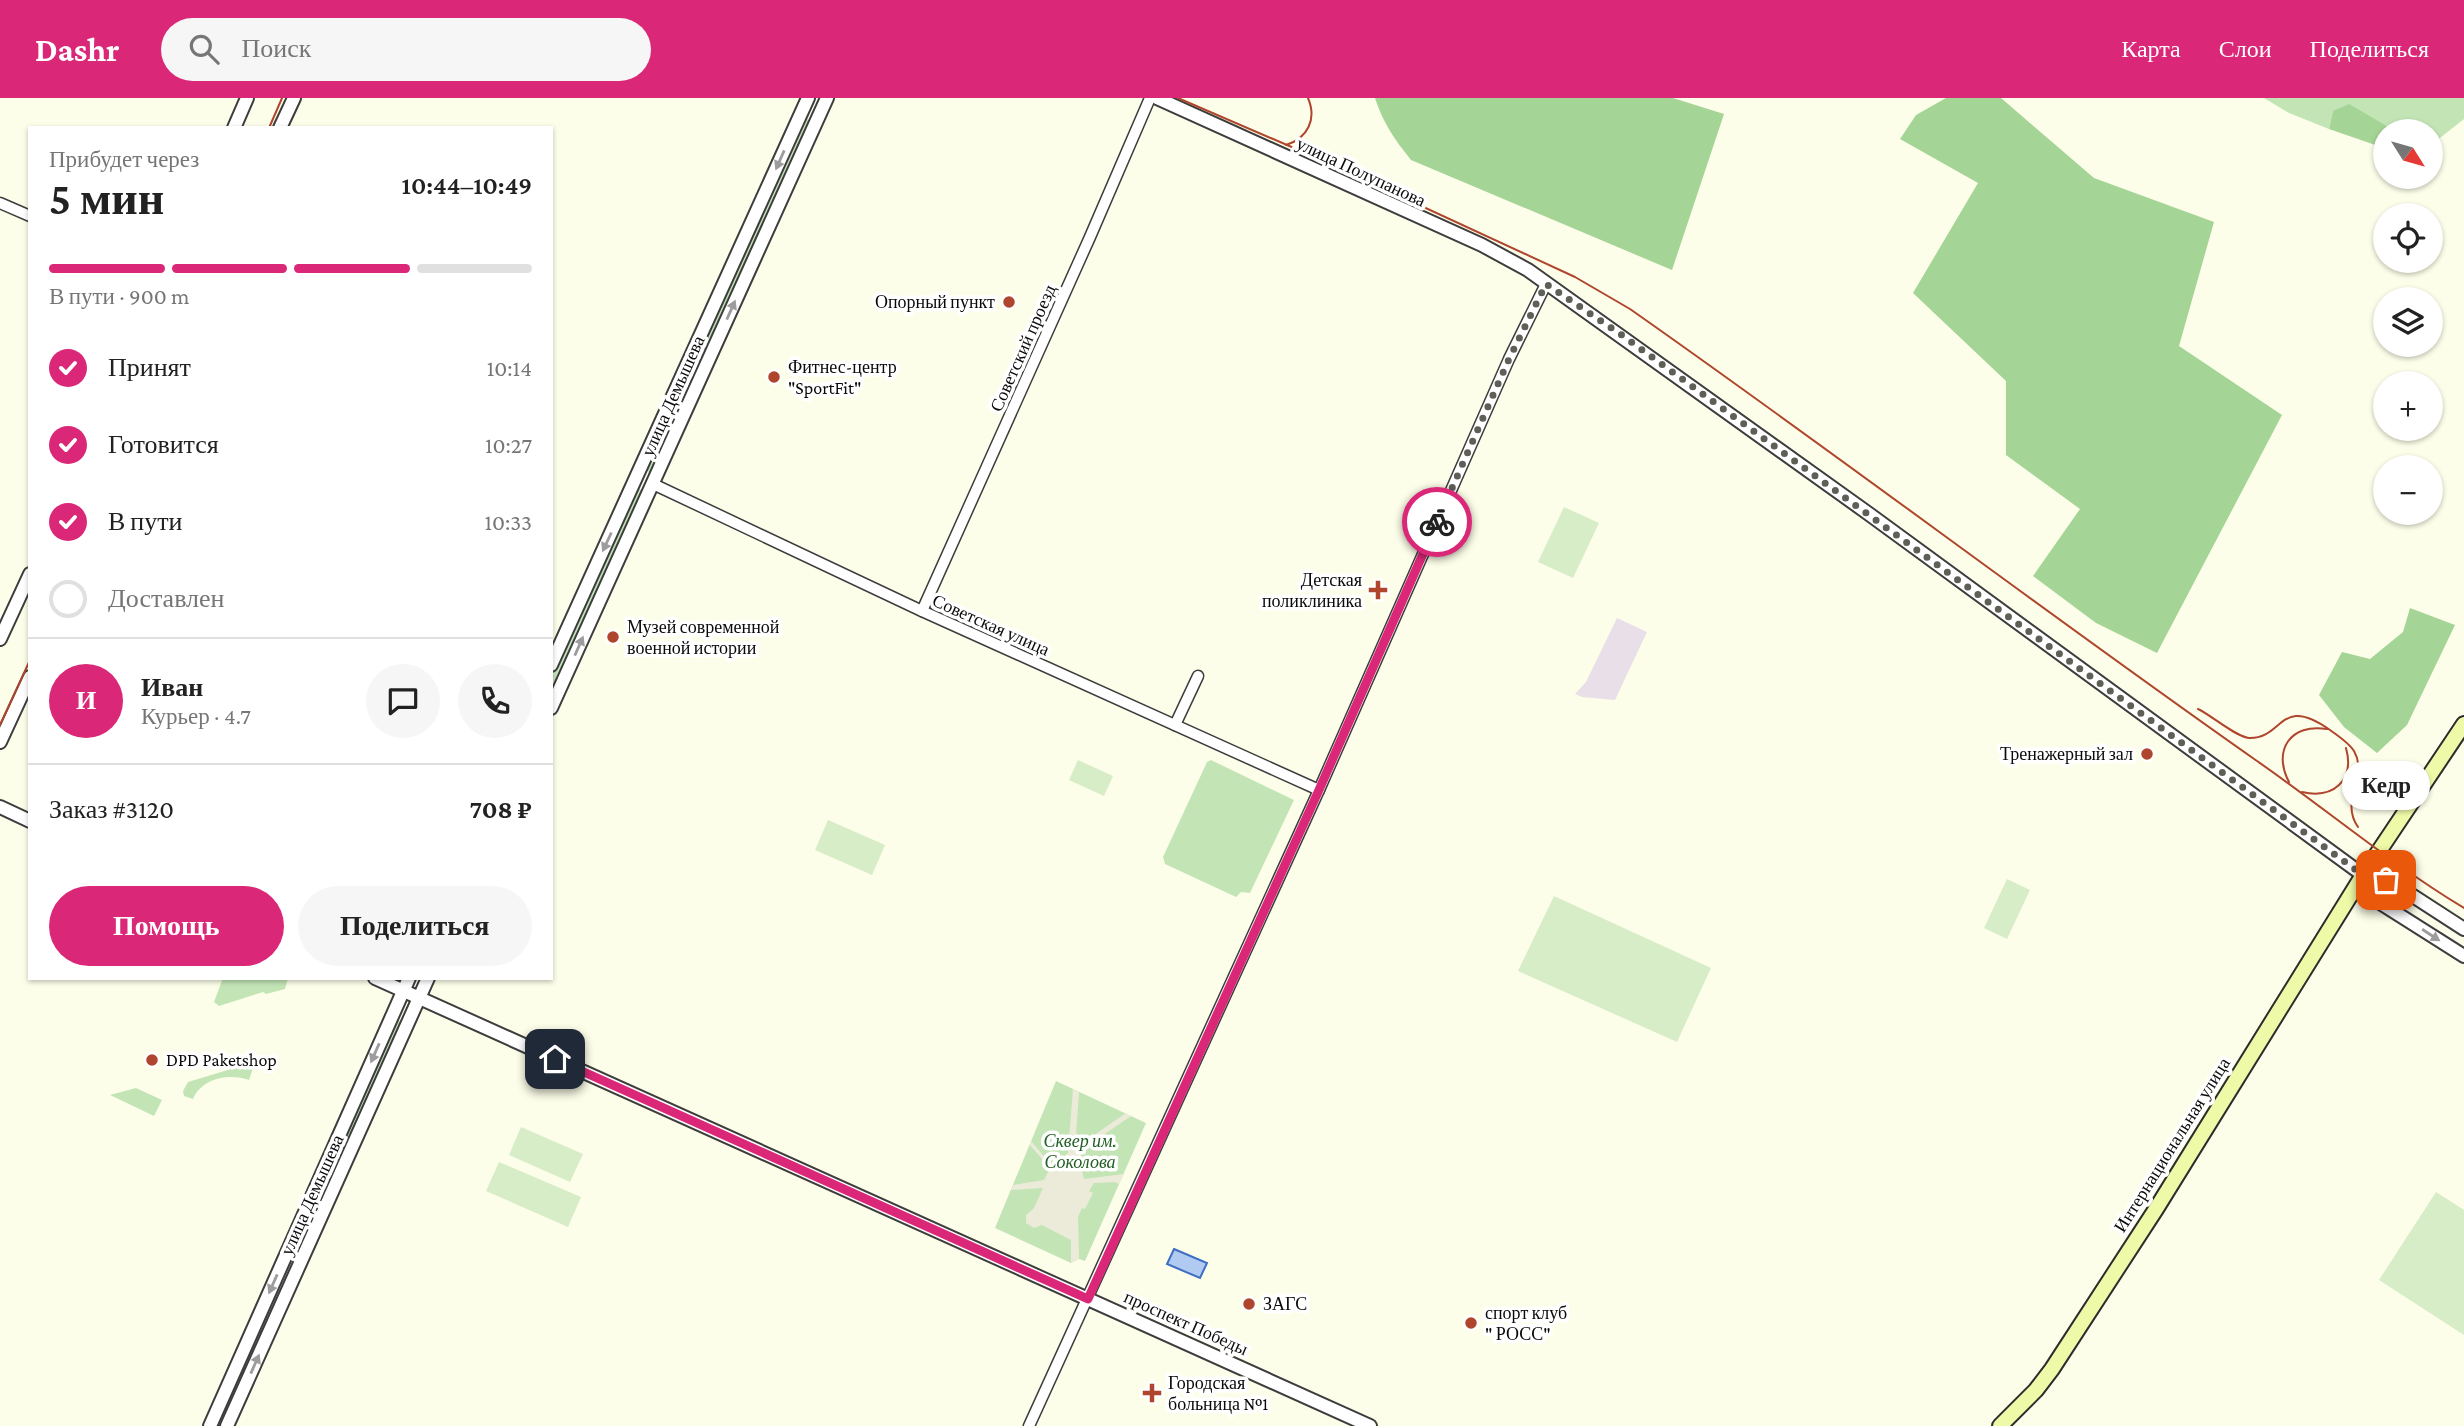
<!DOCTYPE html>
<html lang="ru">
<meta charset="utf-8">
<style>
:root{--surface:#fff;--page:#f6f6f6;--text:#222;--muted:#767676;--line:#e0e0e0;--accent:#db2777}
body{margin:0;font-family:"Crimson Pro",serif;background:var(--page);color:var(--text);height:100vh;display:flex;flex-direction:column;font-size:26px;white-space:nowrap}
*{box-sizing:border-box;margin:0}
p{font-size:23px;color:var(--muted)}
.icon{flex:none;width:38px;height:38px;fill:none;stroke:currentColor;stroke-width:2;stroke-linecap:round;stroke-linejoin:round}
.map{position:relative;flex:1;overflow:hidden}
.drawer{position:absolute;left:28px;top:28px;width:525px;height:854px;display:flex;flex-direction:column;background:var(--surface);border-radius:0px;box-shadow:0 2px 5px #0004}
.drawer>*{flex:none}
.needle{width:46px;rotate:127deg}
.controls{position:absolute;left:2373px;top:21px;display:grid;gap:14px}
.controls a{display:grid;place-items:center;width:70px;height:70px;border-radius:50%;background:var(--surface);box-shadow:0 2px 5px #0004;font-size:35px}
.pin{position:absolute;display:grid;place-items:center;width:60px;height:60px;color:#fff;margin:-30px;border-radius:14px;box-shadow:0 4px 10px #0006}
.courier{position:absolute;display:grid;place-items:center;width:70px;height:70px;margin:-35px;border:5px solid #db2777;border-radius:50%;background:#fff;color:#222;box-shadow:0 2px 9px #0007}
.bubble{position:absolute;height:49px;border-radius:24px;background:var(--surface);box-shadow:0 2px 5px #0004;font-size:23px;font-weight:600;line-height:49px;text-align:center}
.head em{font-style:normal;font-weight:600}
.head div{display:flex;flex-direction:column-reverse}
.head{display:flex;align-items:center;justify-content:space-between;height:119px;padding:0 21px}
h1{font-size:46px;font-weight:600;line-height:52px}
.bar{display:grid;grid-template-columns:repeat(4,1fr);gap:10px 7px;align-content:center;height:84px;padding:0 21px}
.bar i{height:9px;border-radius:5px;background:var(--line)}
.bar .active{background:var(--accent)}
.bar p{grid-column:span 4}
.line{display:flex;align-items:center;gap:18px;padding:0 21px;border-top:2px solid var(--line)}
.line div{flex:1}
.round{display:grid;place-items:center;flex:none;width:74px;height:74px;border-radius:37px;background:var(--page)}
ol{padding:0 21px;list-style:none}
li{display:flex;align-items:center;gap:21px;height:77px}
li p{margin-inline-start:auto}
li .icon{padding:7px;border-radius:50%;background:var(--accent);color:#fff;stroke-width:4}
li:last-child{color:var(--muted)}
li i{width:38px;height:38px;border:4px solid var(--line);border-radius:50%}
.button{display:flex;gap:14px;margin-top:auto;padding:14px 21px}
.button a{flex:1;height:80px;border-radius:42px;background:var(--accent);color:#fff;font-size:28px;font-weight:600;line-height:80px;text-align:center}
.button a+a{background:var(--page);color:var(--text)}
header{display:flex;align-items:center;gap:42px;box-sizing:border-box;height:98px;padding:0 35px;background:var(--accent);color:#fff}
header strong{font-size:33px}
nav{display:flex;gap:38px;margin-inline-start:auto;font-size:24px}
.search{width:490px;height:63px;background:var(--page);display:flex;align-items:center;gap:18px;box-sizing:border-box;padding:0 24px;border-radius:38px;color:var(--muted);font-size:26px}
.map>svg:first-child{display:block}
.industrial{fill:#e9dfe8}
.green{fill:#c3e5b6}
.forest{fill:#a4d496}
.pitch{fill:#d7edc7}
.plaza{fill:#ecebda}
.water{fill:#b1caf1;stroke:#3d6ec3;stroke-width:2}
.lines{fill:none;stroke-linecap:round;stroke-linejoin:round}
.minor-casing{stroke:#3d3d3d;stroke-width:13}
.tertiary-casing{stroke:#3d3d3d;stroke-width:16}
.secondary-casing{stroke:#2c2c2c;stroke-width:18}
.minor{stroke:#fff;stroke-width:10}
.tertiary{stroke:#fff;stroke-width:12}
.secondary{stroke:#effaa8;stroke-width:14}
.tram{stroke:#b0452d;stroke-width:2}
.oneway{fill:#9d9d9d}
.done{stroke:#5f5f58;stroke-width:7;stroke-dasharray:0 12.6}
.route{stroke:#db2777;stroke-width:9}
.poi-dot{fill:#b0452d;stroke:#fff;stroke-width:2.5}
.labels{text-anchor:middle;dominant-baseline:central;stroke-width:7;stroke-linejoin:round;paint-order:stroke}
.street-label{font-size:18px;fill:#0a0a0a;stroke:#fff}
.poi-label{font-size:18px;fill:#0a0a0a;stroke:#fff;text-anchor:start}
.park-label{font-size:18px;font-style:italic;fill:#205d22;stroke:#fff}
</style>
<header>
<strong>Dashr</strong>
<div class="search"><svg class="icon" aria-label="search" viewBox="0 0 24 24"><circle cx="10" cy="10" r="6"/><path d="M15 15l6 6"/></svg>Поиск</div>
<nav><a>Карта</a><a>Слои</a><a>Поделиться</a></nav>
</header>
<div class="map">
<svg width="2464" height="1328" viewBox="0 0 2464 1328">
<rect width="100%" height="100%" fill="#fdfee9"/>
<!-- industrial -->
<path class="industrial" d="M1617,520L1647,534L1615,602L1582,599L1575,596L1586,584Z"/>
<!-- green -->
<g class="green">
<path d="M2264,0H2464V21L2431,47V33H2390L2385,27L2333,13L2329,31L2289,15Z"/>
<path d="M807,21L811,24L651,375H649L647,370Z"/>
<path d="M638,391L643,392L551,598V581Z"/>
<path d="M1211,662L1294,702L1250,795L1241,794L1236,799L1165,766L1163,759L1207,664Z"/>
<path d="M223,880H288L285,891L266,896L263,894L219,908L214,904Z"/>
<path d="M396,921L402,924L222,1328H215Z"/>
<path d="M251,965L253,970L249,982C229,975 202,980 193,1001L184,998L183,993L188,984Z"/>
<path d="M1056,983L1146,1025L1085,1163L1079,1161L1071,1165L995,1130Z"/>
<path d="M136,990L162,1002L154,1018L110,997Z"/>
</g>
<!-- forest -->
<g class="forest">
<path d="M1375,0H1673L1724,16L1672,172L1411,62C1395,42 1383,25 1375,0Z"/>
<path d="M1946,0H2001L2094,80L2214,124L2179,248L2282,317L2157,555L2096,525L2033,478L2080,411L2006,357V283L1913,195L1978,85L1900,41L1916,17Z"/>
<path d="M2349,6L2385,27L2390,33H2385L2384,50L2329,31L2333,13Z"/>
<path d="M2410,510L2455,527L2407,627L2377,655L2344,629L2319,597L2342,554L2370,561L2403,534Z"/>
</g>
<!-- pitch -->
<g class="pitch">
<path d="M1564,409L1599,425L1573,480L1538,464Z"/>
<path d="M1078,662L1113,678L1104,698L1069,682Z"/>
<path d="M828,722L885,747L872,777L815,752Z"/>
<path d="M2007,781L2030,792L2007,841L1984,830Z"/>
<path d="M1554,798L1711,870L1677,944L1518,873Z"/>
<path d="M521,1029L583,1056L570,1084L509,1057Z"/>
<path d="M499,1064L581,1099L568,1129L486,1093Z"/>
<path d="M2436,1094L2464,1112V1237L2379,1182Z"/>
</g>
<!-- plaza -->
<path class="plaza" d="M1073,991L1079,994L1076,1036L1087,1042L1126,1015L1131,1018L1087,1048L1079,1060L1084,1081L1124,1076L1119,1086L1115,1084L1094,1085L1089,1093L1093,1095L1085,1111L1082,1110L1078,1119L1079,1161L1071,1165V1142L1042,1127L1034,1130L1026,1125V1117L1034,1110L1043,1090L1011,1092L1013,1087L1044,1082L1050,1070L1030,1047L1031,1043L1052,1068L1068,1055Z"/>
<!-- water -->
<path class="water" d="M1174,1151L1207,1165L1200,1180L1167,1166Z"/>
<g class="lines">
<!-- minor casing -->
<g class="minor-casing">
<g id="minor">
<path d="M0,105L30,118"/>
<path d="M653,386L922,513L1319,692"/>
<path d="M922,513L1090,139L1150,0"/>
<path d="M1175,627L1198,578"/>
<path d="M1029,1328L1319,692L1509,261L1546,186"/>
</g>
</g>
<!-- tertiary casing -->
<g class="tertiary-casing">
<g id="tertiary">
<path d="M1157,0L1482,147L1528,172L1869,416L2363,777L2369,781L2393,785L2464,831"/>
<path d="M234,30L247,0"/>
<path d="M280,30L294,0"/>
<path d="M0,541L30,476"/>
<path d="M551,567L808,0"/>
<path d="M551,610L827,0"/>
<path d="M0,644L30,579"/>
<path d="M0,709L30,723"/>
<path d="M2369,781L2374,801L2464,858"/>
<path d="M375,880L1370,1328"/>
<path d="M210,1328L409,880"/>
<path d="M227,1328L428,880"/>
</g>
</g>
<!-- secondary casing -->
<g class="secondary-casing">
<path id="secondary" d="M2000,1328L2036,1292L2052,1271L2156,1111L2363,777L2464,626"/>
</g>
<!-- minor -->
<use href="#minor" class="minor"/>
<!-- tertiary -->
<use href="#tertiary" class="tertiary"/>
<!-- secondary -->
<use href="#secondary" class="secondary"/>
<!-- tram -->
<g class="tram">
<path d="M1178,0L1324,63L1575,179L1630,211C1841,359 2046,515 2257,663C2326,711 2391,766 2464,810"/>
<path d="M269,30L282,0"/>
<path d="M1286,47C1308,40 1317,21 1308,0"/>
<path d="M2198,611C2211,617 2236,639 2249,640C2284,641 2279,596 2330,632C2338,638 2348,644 2354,653C2369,679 2339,702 2358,729"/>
<path d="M0,627L30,562"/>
<path d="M2289,684C2272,652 2291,625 2327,631"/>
<path d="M2302,694C2333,701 2355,683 2346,650"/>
</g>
</g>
<!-- one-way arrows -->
<defs><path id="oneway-solid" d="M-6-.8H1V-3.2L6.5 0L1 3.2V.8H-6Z" transform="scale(1.75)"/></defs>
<g class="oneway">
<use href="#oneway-solid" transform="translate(780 62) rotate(114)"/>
<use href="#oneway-solid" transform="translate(731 212) rotate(-66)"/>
<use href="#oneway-solid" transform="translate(607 444) rotate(115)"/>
<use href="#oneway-solid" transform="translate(579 548) rotate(-66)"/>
<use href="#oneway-solid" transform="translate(2431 837) rotate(33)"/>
<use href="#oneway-solid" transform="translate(375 955) rotate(114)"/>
<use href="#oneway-solid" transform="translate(273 1186) rotate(114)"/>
<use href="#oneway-solid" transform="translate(255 1266) rotate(-66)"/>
</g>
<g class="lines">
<!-- done -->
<path class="done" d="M1437,424L1509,261L1546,186L1619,235L2363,777L2369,781L2386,782"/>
<!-- route -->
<path class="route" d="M555,961L1088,1201L1319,692L1437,424"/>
</g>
<!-- markers -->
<g class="poi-dot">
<circle cx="1009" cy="204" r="7"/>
<circle cx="774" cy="279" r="7"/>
<path d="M1374.5 481.5h7v7h7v7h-7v7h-7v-7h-7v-7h7z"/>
<circle cx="613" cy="539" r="7"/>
<circle cx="2147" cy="656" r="7"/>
<circle cx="152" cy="962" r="7"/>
<circle cx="1249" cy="1206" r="7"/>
<circle cx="1471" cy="1225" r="7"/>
<path d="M1148.5 1284.5h7v7h7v7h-7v7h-7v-7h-7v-7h7z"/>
</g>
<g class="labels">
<!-- street labels -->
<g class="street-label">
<text transform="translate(1361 74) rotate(25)">улица Полупанова</text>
<text transform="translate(1023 250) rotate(-66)">Советский проезд</text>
<text transform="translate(673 298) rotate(-66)">улица Демышева</text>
<text transform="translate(991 527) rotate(24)">Советская улица</text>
<text transform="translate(2172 1047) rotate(-58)">Интернациональная улица</text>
<text transform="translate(312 1097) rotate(-66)">улица Демышева</text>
<text transform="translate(1186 1225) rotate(24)">проспект Победы</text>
</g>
<!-- poi labels -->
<g class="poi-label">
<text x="995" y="204" text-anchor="end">Опорный пункт</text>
<text x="788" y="269">Фитнес-центр<tspan x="788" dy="21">"SportFit"</tspan></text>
<text x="1362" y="482" text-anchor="end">Детская<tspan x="1362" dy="21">поликлиника</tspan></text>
<text x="627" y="529">Музей современной<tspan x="627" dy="21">военной истории</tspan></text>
<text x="2133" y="656" text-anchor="end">Тренажерный зал</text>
<text x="166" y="962">DPD Paketshop</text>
<text x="1263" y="1206">ЗАГС</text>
<text x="1485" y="1215">спорт клуб<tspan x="1485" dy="21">" РОСС"</tspan></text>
<text x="1168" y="1285">Городская<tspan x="1168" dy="21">больница №1</tspan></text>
</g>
<!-- park labels -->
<g class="park-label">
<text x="1080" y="1043">Сквер им.<tspan x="1080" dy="21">Соколова</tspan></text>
</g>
</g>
</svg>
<div class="controls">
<a><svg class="needle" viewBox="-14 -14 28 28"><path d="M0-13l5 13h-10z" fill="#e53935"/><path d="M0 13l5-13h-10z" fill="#767676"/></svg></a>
<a><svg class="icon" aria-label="locate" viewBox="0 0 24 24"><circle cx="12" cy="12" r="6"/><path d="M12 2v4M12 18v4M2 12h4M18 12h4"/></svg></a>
<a><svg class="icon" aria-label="layers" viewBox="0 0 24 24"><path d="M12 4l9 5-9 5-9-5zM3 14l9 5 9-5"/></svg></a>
<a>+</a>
<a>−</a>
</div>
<div class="pin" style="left:2386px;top:782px;background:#ea580c"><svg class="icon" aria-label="bag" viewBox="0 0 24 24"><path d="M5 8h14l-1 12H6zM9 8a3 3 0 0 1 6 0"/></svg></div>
<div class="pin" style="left:555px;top:961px;background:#1f2937"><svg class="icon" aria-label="home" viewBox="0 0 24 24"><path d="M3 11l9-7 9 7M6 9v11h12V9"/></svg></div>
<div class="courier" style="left:1437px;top:424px"><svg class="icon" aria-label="bike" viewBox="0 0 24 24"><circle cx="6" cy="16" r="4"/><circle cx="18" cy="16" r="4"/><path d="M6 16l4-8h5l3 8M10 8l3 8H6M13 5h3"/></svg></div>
<div class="bubble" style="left:2342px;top:663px;width:88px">Кедр</div>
<section class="drawer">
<div class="head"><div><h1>5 мин</h1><p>Прибудет через</p></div><em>10:44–10:49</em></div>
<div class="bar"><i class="active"></i><i class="active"></i><i class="active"></i><i></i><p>В пути · 900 m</p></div>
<ol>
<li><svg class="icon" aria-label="check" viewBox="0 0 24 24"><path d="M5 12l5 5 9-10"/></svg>Принят<p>10:14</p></li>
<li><svg class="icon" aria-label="check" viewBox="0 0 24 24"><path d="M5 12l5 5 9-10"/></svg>Готовится<p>10:27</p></li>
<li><svg class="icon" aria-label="check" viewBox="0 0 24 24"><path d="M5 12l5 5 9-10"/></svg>В пути<p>10:33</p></li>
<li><i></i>Доставлен</li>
</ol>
<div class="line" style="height:126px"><b class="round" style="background:var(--accent);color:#fff">И</b><div><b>Иван</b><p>Курьер · 4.7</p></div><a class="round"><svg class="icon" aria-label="chat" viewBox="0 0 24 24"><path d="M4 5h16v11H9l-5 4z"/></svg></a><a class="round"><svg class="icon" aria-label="phone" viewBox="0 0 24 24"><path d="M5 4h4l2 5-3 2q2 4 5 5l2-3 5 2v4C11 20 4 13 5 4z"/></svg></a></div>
<div class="line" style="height:91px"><div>Заказ #3120</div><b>708 ₽</b></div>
<div class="button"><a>Помощь</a><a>Поделиться</a></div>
</section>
</div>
